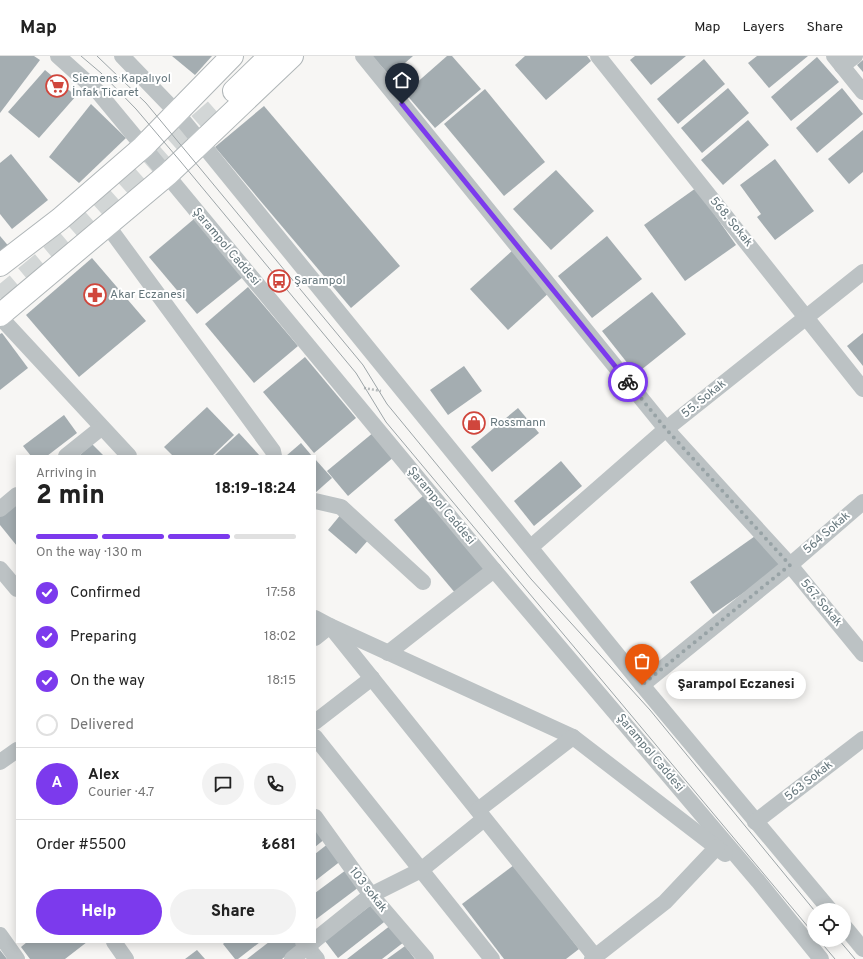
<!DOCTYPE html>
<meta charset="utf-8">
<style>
:root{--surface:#fff;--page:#f2f2f2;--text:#222;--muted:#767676;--line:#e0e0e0;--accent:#7c3aed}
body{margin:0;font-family:Overpass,sans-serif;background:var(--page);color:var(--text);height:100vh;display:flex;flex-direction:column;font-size:15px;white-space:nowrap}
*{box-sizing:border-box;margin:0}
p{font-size:13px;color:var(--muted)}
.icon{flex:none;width:22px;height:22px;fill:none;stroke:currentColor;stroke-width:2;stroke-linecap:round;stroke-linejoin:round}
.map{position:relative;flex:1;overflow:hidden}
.panel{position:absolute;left:16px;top:399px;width:300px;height:488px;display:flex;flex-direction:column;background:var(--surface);border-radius:0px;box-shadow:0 2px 10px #0003}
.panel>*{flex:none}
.tools{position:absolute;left:807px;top:847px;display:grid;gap:8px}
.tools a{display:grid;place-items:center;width:44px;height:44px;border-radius:50%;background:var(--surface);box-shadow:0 2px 10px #0003;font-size:20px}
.pin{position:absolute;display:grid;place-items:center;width:34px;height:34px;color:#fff;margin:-41px -17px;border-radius:50% 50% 50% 0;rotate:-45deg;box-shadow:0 0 4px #0007}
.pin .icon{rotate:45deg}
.courier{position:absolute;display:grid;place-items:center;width:40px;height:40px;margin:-20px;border:3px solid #7c3aed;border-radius:50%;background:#fff;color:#222;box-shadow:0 1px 5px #0007}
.bubble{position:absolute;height:28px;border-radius:14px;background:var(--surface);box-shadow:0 2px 10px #0003;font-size:13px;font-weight:800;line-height:28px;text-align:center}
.headline em{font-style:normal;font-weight:800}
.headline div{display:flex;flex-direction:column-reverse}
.headline{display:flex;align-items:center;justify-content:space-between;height:68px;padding:0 20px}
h1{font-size:26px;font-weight:800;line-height:30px}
.bar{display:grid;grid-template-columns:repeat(4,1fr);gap:6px 4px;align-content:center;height:48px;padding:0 20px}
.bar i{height:5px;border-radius:3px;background:var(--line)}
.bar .current{background:var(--accent)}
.bar p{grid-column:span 4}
.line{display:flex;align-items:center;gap:10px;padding:0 20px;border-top:1px solid var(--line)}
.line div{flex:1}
.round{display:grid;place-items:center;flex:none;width:42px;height:42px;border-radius:21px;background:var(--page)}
ol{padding:0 20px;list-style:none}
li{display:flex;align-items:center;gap:12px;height:44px}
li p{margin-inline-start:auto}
li .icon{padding:4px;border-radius:50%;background:var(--accent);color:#fff;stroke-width:4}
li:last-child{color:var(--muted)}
li i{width:22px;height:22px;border:2px solid var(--line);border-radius:50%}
.primary-button{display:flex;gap:8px;margin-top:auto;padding:8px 20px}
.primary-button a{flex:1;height:46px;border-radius:24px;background:var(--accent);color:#fff;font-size:16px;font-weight:800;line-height:46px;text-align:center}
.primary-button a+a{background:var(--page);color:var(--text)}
header{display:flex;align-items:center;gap:24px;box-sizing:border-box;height:56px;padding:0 20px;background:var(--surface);border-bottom:1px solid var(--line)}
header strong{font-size:19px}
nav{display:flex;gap:22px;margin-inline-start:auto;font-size:14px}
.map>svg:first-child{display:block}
.building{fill:#a4adb1}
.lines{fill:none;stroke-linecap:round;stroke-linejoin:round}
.primary-tunnel{stroke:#d2d6d6;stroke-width:22;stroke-dasharray:22 11;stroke-linecap:butt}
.primary-casing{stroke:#b0b6b8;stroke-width:24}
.path{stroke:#b7bbbc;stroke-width:2.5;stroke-dasharray:2 2;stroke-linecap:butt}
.street{stroke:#bcc2c4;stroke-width:16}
.primary{stroke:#fff;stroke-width:22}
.tram{stroke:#9da5a8;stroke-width:1}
.done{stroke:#98a3a6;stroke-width:4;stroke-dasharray:0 7.2}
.route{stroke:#7c3aed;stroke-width:5}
.labels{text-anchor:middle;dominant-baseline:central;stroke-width:4;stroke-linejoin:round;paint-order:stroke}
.poi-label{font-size:12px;fill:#65767c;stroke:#fff;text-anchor:start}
.street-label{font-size:12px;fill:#65767c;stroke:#fff}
</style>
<header>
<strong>Map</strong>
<nav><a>Map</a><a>Layers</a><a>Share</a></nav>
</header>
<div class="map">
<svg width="863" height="903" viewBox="0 0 863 903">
<rect width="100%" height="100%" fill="#f7f6f4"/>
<!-- building -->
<g class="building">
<path d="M0,0H34L40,4L0,57Z"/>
<path d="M172,0H212L195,19Z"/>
<path d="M372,0H413L390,20Z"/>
<path d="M447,0H452L481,33L435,72L405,37Z"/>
<path d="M525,0H587L591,5L546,44L515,9Z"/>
<path d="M635,0H686L651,29L630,4Z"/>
<path d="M757,0H808L769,32L748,7Z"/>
<path d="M817,1L839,26L791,65L771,41Z"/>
<path d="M704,3L725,28L678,68L657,43Z"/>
<path d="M863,4V16L857,9Z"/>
<path d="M45,14L76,40L39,82L8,56Z"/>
<path d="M728,32L749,57L702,97L681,72Z"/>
<path d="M842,32L863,58L817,97L796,72Z"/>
<path d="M485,33L545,106L504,140L444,68Z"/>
<path d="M91,48L126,82L79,127L49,101Z"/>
<path d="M264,50L400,210L351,252L215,91Z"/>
<path d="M748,64L769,89L723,129L701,104Z"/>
<path d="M863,74V116L849,128L828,103Z"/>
<path d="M11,98L48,144L12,173L0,158V107Z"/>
<path d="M775,103L814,155L775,184L757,161L761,158L740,129Z"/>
<path d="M556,114L594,155L551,194L513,153Z"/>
<path d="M696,132L736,189L685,225L644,169Z"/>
<path d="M194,163L243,221L197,258L149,201Z"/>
<path d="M0,180L11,193L0,202Z"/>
<path d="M607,180L642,223L592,262L558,220Z"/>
<path d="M513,194L551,235L508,274L470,233Z"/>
<path d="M92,202L146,265L79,321L26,259Z"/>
<path d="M248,231L298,290L254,327L205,268Z"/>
<path d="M652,236L686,278L636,318L602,275Z"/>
<path d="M2,277L28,312L0,334V278Z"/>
<path d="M863,277V310L847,290Z"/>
<path d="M305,301L356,362L314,397L263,336Z"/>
<path d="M464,310L482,335L448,359L430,334Z"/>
<path d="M207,351L234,379L212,400H173L164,391Z"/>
<path d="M518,352L539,377L492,416L471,391Z"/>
<path d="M64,359L77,377L47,400H31L23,390Z"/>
<path d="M374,376L395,400L348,440L327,415Z"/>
<path d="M239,377L260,400H214Z"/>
<path d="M301,387L312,400H286Z"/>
<path d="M92,388L104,400H79Z"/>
<path d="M315,403L332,422L315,437Z"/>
<path d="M561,405L582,430L534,470L514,445Z"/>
<path d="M423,440L485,514L456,538L394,464Z"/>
<path d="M17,446V490L0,469V459Z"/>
<path d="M342,457L370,482L356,498L328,474Z"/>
<path d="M758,478L781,511L713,558L690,526Z"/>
<path d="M315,768L326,782L315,791Z"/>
<path d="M329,787L342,804L315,825V798Z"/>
<path d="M514,809L579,893L566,903H504L462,848Z"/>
<path d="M346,814L359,831L315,864V837Z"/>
<path d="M375,846L388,863L338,902L325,885Z"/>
<path d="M391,869L404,886L382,903H347Z"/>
<path d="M27,886H87L65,903H30L21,891Z"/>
<path d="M225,886H260L238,903H235L223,888Z"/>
<path d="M269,886H299L301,888L282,903H247Z"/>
<path d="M405,890L415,903H387Z"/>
<path d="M0,894L7,903H0Z"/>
<path d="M197,894L205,903H185Z"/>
</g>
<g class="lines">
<!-- primary-tunnel -->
<path class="primary-tunnel" d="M0,242L70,183L216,53"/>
<!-- primary casing -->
<g class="primary-casing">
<g id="primary">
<path d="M234,35L270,0"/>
<path d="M0,209L60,163L143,91L232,0"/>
<path d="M0,259L168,118L292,0"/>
</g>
</g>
<!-- path -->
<path class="path" d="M364,332L381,335"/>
<!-- street -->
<g class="street">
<path d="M58,0L98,36L494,514L758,825L821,903"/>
<path d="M122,0L177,57L642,629L830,854"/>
<path d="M363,0L666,373L790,509L863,598"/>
<path d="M598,0L863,333"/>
<path d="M834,0L863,36"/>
<path d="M842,10L855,0"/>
<path d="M107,169L273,395L274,400"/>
<path d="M0,261L129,400"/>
<path d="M66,400L101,372"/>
<path d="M315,445L341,451L423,526"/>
<path d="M0,453L17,439"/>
<path d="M531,491L666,373L863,216"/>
<path d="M0,513L17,533"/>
<path d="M315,562L330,570L573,681L725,798"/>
<path d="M315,582L330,570L597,903"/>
<path d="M388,597L494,514"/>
<path d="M642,629L790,509L863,446"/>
<path d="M315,666L372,622"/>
<path d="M315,681L492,903"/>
<path d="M0,706L17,694"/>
<path d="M478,754L573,681"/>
<path d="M315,761L371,839L426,903"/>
<path d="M755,766L863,683"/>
<path d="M844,870L863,893"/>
<path d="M0,879L17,903"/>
<path d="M315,884L371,839L421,814L484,763"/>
<path d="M114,886L126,903"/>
<path d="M303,886L317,903"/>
<path d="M292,903L313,886"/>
<path d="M592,903L665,846L717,791"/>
</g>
<!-- primary -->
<use href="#primary" class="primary"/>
<!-- tram -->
<g class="tram">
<path d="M81,0L101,17L136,53L181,106L356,317L386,366L814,878"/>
<path d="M97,0L146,47L363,309L387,348L531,523L650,654L814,854"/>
<path d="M819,884L835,903"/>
<path d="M839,884L855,903"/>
</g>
</g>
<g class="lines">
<!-- done -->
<path class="done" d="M628,326L666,373L790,509L642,629"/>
<!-- route -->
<path class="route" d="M402,48L628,326"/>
</g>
<!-- icons -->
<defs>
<g id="supermarket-ring" transform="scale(1.15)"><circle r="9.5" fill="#fff" stroke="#d0463c" stroke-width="1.5"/><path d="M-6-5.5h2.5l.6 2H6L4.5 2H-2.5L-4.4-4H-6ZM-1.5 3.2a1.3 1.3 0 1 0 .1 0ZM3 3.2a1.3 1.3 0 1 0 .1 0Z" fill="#d0463c"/></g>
<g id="bus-ring" transform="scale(1.15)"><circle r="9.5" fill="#fff" stroke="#d0463c" stroke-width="1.5"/><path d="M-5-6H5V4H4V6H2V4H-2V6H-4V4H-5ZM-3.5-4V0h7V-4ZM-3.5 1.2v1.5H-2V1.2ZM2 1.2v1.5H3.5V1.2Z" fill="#d0463c"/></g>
<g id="pharmacy-ring" transform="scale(1.15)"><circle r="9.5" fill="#fff" stroke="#d0463c" stroke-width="1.5"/><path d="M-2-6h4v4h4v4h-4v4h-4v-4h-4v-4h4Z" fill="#d0463c"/></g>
<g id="shop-ring" transform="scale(1.15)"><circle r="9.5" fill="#fff" stroke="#d0463c" stroke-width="1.5"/><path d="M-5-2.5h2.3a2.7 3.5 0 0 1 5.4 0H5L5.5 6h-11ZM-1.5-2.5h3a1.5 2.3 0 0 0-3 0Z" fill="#d0463c"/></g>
</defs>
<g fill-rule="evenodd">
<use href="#supermarket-ring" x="57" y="30"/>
<use href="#bus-ring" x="279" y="225"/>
<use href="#pharmacy-ring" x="95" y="239"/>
<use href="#shop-ring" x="474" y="367"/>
</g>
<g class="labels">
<!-- poi labels -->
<g class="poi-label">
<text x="72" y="23">Siemens Kapalıyol<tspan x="72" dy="14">İnfak Ticaret</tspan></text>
<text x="294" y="225">Şarampol</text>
<text x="110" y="239">Akar Eczanesi</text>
<text x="490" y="367">Rossmann</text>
</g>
<!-- street labels -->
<g class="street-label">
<text transform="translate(731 166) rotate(51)">568. Sokak</text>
<text transform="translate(226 191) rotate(50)">Şarampol Caddesi</text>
<text transform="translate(704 343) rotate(-39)">55. Sokak</text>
<text transform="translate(441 450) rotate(50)">Şarampol Caddesi</text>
<text transform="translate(827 477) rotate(-41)">564 Sokak</text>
<text transform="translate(821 547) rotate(50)">567. Sokak</text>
<text transform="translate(650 697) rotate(50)">Şarampol Caddesi</text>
<text transform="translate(809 725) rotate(-38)">563 Sokak</text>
<text transform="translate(368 834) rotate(52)">103 sokak</text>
</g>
</g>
</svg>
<div class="tools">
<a><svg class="icon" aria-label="locate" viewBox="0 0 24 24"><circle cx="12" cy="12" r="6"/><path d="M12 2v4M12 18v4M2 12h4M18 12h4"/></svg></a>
</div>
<div class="pin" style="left:642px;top:629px;background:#ea580c"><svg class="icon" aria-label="bag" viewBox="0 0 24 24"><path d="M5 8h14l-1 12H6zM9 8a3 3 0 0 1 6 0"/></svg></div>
<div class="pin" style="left:402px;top:48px;background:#1f2937"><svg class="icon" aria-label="home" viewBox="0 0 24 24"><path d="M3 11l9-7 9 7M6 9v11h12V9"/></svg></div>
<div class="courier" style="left:628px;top:326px"><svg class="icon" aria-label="bike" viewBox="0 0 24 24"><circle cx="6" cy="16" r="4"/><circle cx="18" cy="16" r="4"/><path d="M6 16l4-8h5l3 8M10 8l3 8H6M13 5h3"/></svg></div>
<div class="bubble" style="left:666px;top:615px;width:140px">Şarampol Eczanesi</div>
<section class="panel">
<div class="headline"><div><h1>2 min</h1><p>Arriving in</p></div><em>18:19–18:24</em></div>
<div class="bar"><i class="current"></i><i class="current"></i><i class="current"></i><i></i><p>On the way · 130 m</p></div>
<ol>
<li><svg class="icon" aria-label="check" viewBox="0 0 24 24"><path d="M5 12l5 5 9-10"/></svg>Confirmed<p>17:58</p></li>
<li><svg class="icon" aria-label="check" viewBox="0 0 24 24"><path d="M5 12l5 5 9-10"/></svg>Preparing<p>18:02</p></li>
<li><svg class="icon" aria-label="check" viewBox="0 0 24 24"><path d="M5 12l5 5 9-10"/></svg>On the way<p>18:15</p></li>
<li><i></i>Delivered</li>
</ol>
<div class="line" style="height:72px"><b class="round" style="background:var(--accent);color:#fff">A</b><div><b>Alex</b><p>Courier · 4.7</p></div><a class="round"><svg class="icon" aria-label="chat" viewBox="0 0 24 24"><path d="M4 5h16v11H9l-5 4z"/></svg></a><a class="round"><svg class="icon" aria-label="phone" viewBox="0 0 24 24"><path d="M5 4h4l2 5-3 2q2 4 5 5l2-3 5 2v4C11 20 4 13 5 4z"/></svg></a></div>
<div class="line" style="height:52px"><div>Order #5500</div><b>₺681</b></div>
<div class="primary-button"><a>Help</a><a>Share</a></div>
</section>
</div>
